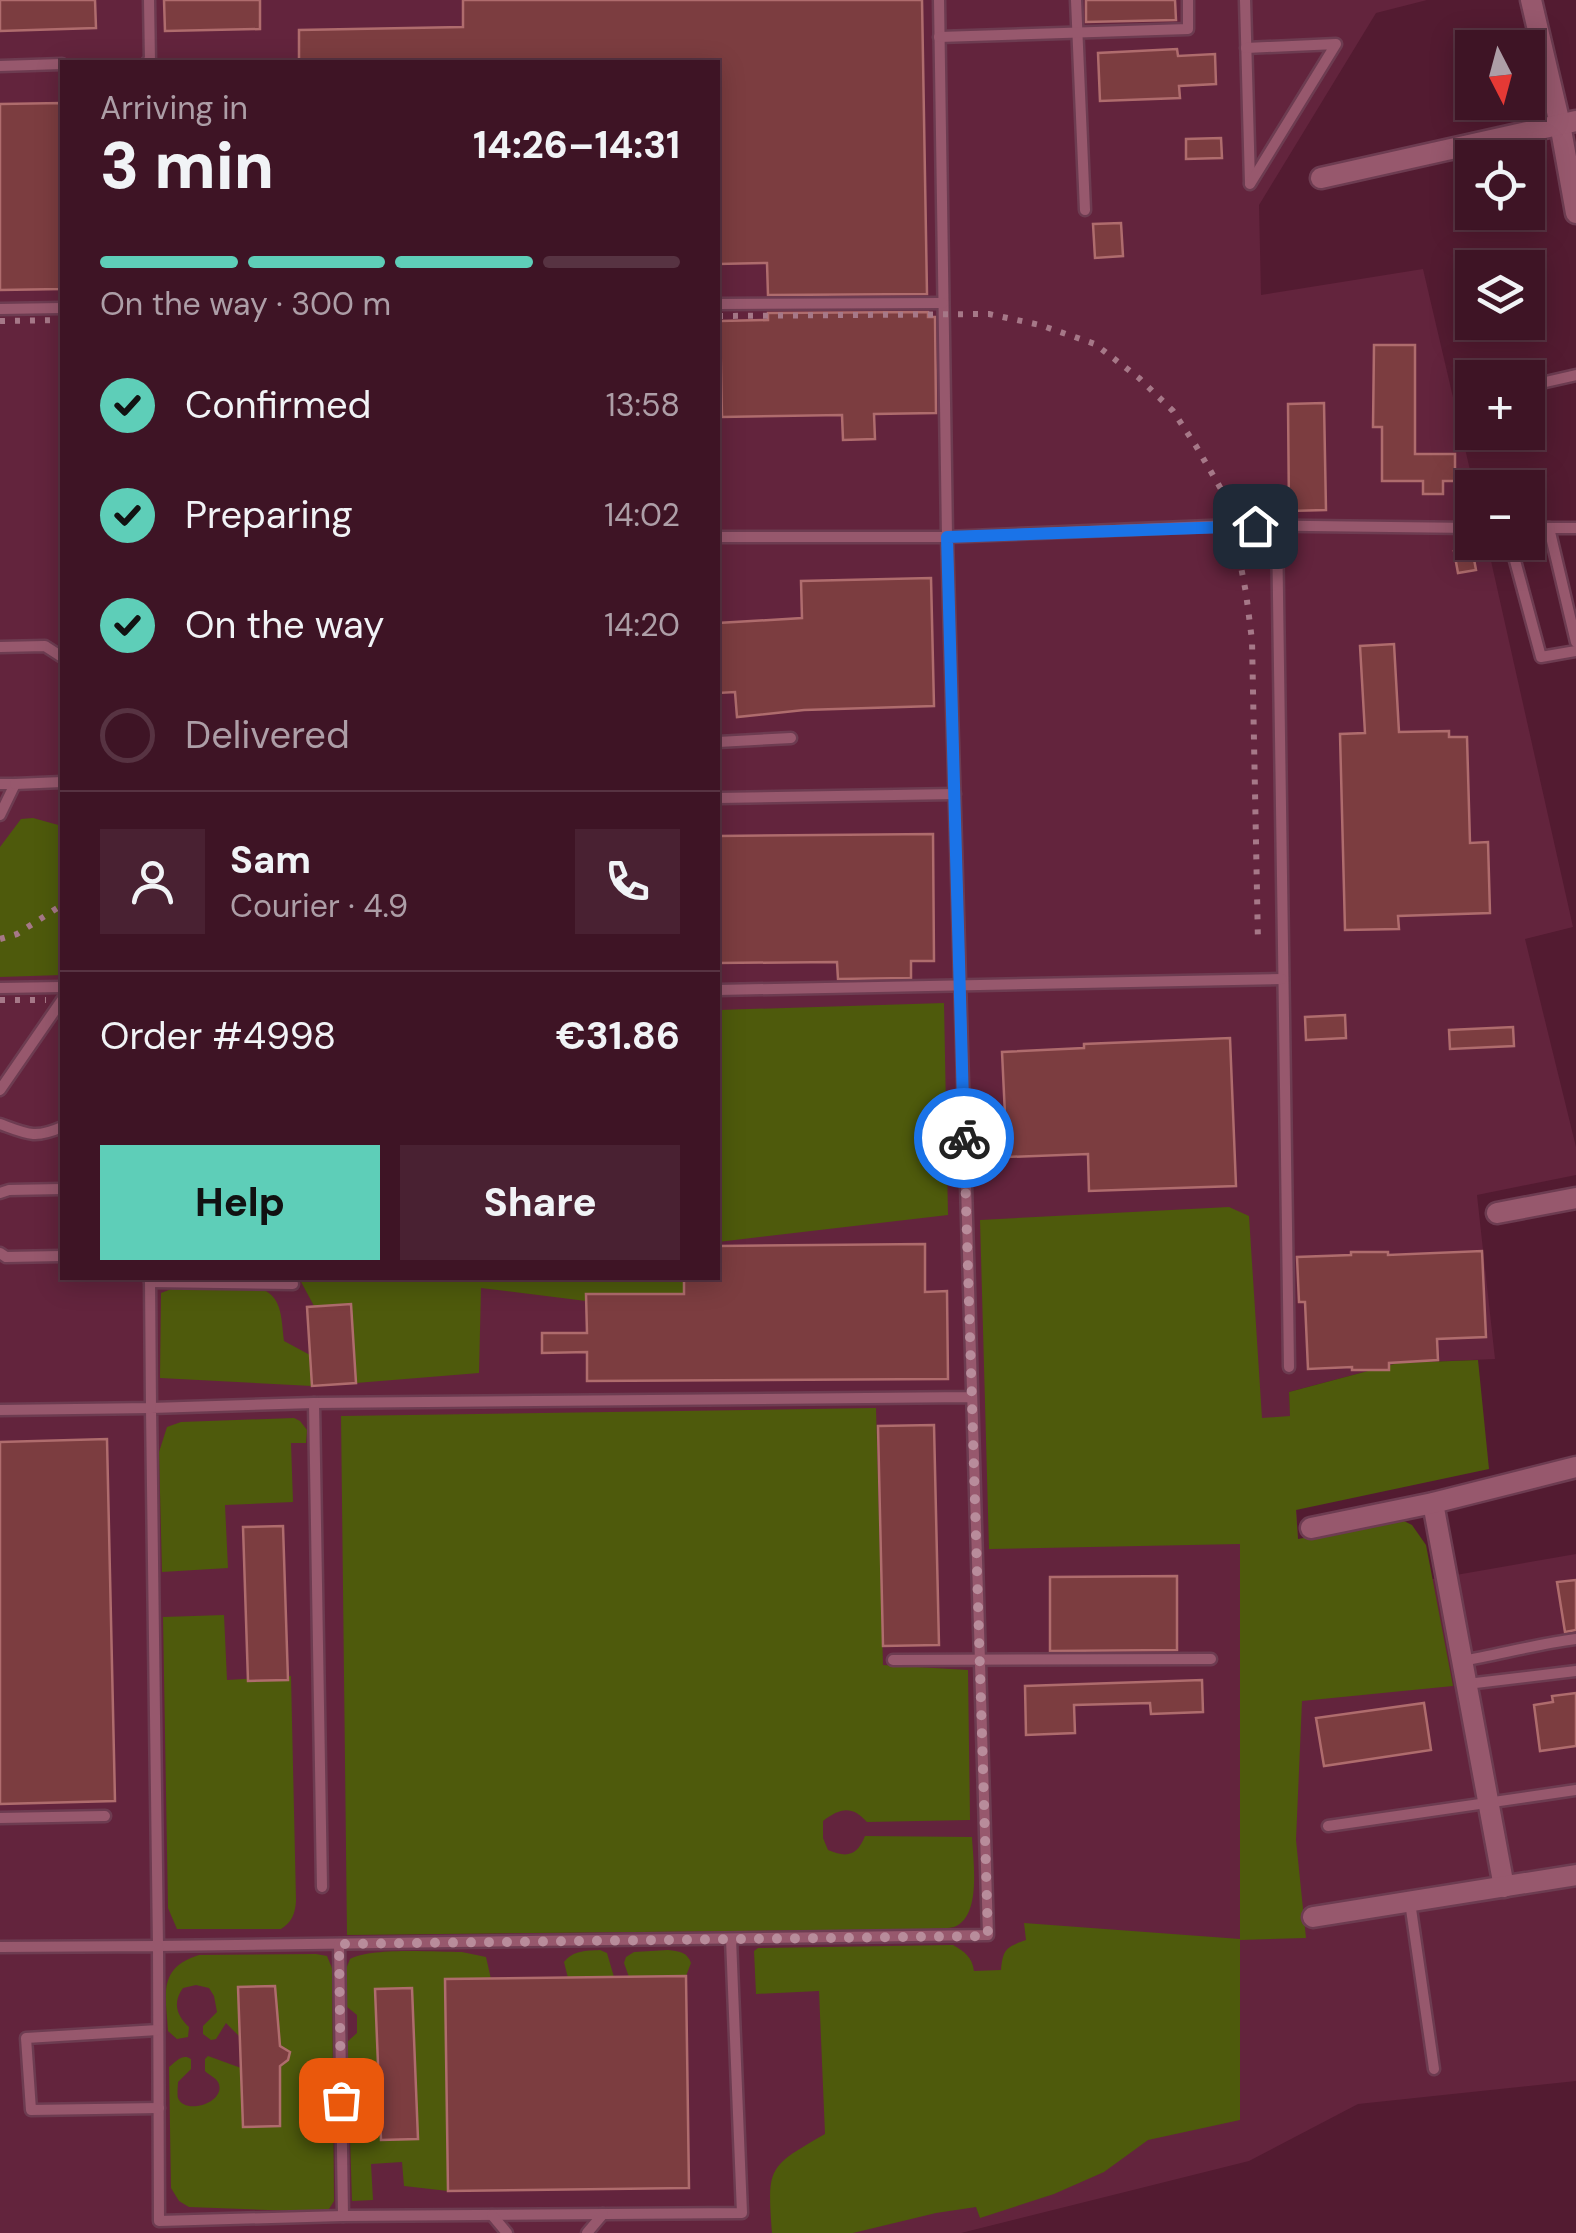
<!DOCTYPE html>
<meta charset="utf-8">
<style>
:root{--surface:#3e1425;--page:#492132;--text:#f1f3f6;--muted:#ad9ea7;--line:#573342;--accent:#5eceb8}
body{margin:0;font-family:"DM Sans",sans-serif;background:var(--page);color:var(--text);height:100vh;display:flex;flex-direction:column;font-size:38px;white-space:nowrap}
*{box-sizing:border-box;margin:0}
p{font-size:32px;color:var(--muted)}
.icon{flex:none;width:55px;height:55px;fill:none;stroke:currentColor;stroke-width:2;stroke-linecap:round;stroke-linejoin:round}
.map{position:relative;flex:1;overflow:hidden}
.side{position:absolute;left:60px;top:60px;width:660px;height:1220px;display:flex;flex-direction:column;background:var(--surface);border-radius:0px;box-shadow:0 5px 25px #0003,0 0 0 2px var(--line)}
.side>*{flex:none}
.needle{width:65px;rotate:174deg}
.fabs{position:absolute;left:1455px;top:30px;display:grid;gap:20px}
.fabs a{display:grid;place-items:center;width:90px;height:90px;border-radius:0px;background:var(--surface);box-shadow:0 5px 25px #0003,0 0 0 2px var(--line);font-size:50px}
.pin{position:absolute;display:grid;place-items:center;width:85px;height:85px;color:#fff;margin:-42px;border-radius:20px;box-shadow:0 5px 15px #0006}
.courier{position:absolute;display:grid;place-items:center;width:100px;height:100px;margin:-50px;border:8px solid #1a73e8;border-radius:50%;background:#fff;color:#222;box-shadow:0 2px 12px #0007}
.headline em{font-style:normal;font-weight:800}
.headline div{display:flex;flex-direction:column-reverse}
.headline{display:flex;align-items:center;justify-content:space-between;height:170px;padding:0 40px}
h1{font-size:65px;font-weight:800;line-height:75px}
.bar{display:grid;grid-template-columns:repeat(4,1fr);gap:15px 10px;align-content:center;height:120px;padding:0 40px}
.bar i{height:12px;border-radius:8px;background:var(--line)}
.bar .current{background:var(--accent)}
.bar p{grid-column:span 4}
.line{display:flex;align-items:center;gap:25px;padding:0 40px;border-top:2px solid var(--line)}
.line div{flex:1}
.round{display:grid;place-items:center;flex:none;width:105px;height:105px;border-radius:0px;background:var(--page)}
ol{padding:0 40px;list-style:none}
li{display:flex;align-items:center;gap:30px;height:110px}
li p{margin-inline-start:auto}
li .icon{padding:10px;border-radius:50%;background:var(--accent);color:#111;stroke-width:4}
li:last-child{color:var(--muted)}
li i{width:55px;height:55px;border:5px solid var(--line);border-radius:50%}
.primary-button{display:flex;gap:20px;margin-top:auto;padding:20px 40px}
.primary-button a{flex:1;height:115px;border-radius:0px;background:var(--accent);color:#111;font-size:40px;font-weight:800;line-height:115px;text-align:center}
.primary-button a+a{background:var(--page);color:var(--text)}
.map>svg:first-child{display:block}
.built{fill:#63243d;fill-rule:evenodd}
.green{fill:#4e5a0c}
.building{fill:#7c3d40;stroke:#af6c6d;stroke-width:2.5}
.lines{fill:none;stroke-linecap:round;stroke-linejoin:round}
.service-casing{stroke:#6d3c51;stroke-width:15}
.minor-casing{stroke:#6d3c51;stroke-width:25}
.service{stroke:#97586d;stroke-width:10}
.minor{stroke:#97586d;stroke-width:20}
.rail{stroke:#a67888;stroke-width:6;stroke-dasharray:5 10;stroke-linecap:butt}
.done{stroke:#b88c9b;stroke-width:10;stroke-dasharray:0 18}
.route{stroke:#1a73e8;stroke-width:12}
</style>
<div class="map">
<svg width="1576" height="2233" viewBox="0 0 1576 2233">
<rect width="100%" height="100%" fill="#531b31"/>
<!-- built -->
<path class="built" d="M0,0H1427L1376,13L1259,205L1261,295L1423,269L1474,487L1472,542L1487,543L1573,927L1525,939L1576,1147V1175L1477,1195L1495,1359L1398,1363L1289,1392L1298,1539L1307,1601L1576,1554V2081L1358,2104L1249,2161L961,2233H0ZM62,62H718V1278H62Z"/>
<!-- green -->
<g class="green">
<path d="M33,818L62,826V975L0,977V847L21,819Z"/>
<path d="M944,1003L948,1215L718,1242V1010Z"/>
<path d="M1229,1207L1249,1216L1262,1418L1290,1416L1289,1392L1398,1363L1478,1360L1489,1469L1296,1510L1298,1539L1402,1520L1412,1525L1426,1545L1453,1686L1302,1701L1296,1840L1306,1938L1240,1940V2120L1148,2140L1104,2172L1054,2194L980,2218L976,2207L936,2213L853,2233H772C767,2166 768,2167 825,2134L819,1991L756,1994L754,1951L758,1948L953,1945C965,1952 972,1957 974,1971L1001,1970C1003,1949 1006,1947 1026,1940L1024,1923L1240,1939V1544L989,1549L980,1220Z"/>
<path d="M299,1278H684V1294H587L586,1301L481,1288L479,1373L356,1383L351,1305L314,1306Z"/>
<path d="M257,1287C283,1295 281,1317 284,1341L310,1355L312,1386L160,1378L161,1293L174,1288Z"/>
<path d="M876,1408L883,1665L968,1670L970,1820L867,1822C852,1805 840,1808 823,1821V1838L828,1850C847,1858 857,1856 865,1836L972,1837C973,1860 982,1917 954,1927C947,1929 937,1928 930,1929L347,1935L341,1416Z"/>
<path d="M294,1418L300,1421L307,1430L306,1443H291L293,1502L225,1505L228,1568L162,1572L159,1452L167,1427L181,1422Z"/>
<path d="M224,1615L227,1680L291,1676L296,1901C295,1914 292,1922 281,1929H177L168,1908L163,1617Z"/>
<path d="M600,1950L607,1953L614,1977L568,1978L564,1962C574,1950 585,1951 600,1950Z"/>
<path d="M668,1950C679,1951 687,1952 691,1963L686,1976L629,1977L624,1963L626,1957L634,1952Z"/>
<path d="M462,1952L486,1957L491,1979L445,1980L448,2191L404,2186L402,2162L371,2164L373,2200L352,2201L347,2042L357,2033V2015L346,2006V1969L350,1959C373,1947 434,1952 462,1952Z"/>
<path d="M316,1954L327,1956L332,1968L334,2201L329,2209L322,2212L189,2207L179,2201L171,2188L169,2067C176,2061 183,2053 191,2059V2069L178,2082C178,2085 177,2095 178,2098C185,2116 228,2102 218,2082C215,2077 209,2075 205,2071V2059L208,2056L241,2068L240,2037L226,2023L216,2039L211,2040L203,2034V2026L217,2012L214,1996L209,1988L196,1985L183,1988C172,2003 177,2016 189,2027L188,2037L177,2039L168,2031C166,1995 157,1968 199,1955Z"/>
</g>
<!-- building -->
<g class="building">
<path d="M0,0H95L96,28L0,31Z"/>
<path d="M164,0H260V29L165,31Z"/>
<path d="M463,0H922L927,294L768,295L767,263L718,264V62H299V30L463,27Z"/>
<path d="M1086,0H1175L1176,20L1086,22Z"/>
<path d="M1177,49L1178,56L1215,54L1216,84L1179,86L1180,98L1100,101L1098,53Z"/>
<path d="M62,103V289L0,290V104Z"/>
<path d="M1221,138L1222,158L1186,159V139Z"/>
<path d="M1121,223L1123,256L1095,258L1093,224Z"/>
<path d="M928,312V317H935L936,413L874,414L875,439L843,440L842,415L722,417L720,321L768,320V313Z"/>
<path d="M1374,345H1415V454H1455V481H1443V494H1423V481H1382V427H1373Z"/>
<path d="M1324,403L1326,510L1289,511L1288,404Z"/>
<path d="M1472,548L1476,570L1458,573L1454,551Z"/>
<path d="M931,578L934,706L804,710L737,717L735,692L718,693V623L802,618L801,581Z"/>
<path d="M1394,644L1399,732L1449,731V737H1467L1470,843L1488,842L1490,913L1398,916L1399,929L1345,930L1340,734L1365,733L1360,646Z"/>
<path d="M933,834L934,961H911V978L838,979L837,962L718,963V836Z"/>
<path d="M1345,1015L1346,1038L1306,1040L1305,1017Z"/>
<path d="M1513,1027L1514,1046L1450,1049L1449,1030Z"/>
<path d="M1230,1038L1236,1186L1089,1191L1088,1154L1007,1157L1002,1052L1084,1048V1044Z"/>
<path d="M925,1244V1292L947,1291L948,1379L587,1381V1352L542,1353V1333H587L586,1294H684V1278H718V1246Z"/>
<path d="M1482,1251L1486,1337L1437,1339L1438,1360L1389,1363V1370H1352V1367L1308,1369L1305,1302H1299L1297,1257L1351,1255V1252H1388V1255Z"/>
<path d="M351,1304L356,1383L312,1386L307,1307Z"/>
<path d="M934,1425L939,1645L883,1646L878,1426Z"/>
<path d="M107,1439L115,1801L0,1804V1442Z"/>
<path d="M283,1526L288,1680L248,1681L243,1527Z"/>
<path d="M1177,1576V1650L1050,1651V1577Z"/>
<path d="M1576,1580V1630L1565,1632L1557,1582Z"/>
<path d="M1202,1680L1203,1712L1151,1714L1150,1703L1074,1705L1075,1733L1026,1735L1025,1686Z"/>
<path d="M1576,1693V1746L1540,1751L1534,1705L1553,1702L1552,1696Z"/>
<path d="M1424,1703L1431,1750L1324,1766L1316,1718Z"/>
<path d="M686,1976L689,2188L448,2191L445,1979Z"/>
<path d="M275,1986L280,2046L290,2052L288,2060L280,2066V2126L243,2127L238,1987Z"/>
<path d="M412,1988L418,2139L381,2140L375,1989Z"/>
</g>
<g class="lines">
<!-- service casing -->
<g class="service-casing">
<g id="service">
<path d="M939,0L947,537L988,1935L158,1946L151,1408L314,1403L971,1397"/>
<path d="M1076,0L1085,210"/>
<path d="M1245,0L1250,183"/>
<path d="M939,37L1188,29V0"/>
<path d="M1246,48L1336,44L1250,184"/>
<path d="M147,62H150L149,0"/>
<path d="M0,66L62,64"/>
<path d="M718,304L943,303"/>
<path d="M0,309L62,308"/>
<path d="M1528,386L1576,375"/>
<path d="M1277,526L1289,1367"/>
<path d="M1528,528H1576"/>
<path d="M1549,528L1576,642"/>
<path d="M718,537H947L1233,525L1472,528"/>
<path d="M1510,542L1541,657L1576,651"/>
<path d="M0,647L45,646L62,657"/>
<path d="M718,742L791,738"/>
<path d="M0,784H15L0,815"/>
<path d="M15,784L62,782"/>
<path d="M718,798L955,794"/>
<path d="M0,988L62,987"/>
<path d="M718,990L1282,979"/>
<path d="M0,1090L62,1000"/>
<path d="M0,1124C27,1134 35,1139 62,1127"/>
<path d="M0,1193L9,1190L62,1189"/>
<path d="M0,1253L6,1257L62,1256"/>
<path d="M150,1282L293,1284"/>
<path d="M314,1403L322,1887"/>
<path d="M0,1410L151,1408L150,1278"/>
<path d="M893,1660L1211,1659"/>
<path d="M1462,1661C1501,1654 1537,1644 1576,1639"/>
<path d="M1467,1684L1576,1671"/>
<path d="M0,1818L105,1816"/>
<path d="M1328,1826L1576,1790"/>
<path d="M1410,1902L1434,2069"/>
<path d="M339,1944L343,2216"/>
<path d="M0,1947L158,1946L159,2221L343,2216L742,2213L731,1939"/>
<path d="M158,2030L26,2038L31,2110L159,2108"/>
<path d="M492,2215L507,2233"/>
<path d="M587,2233L603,2214"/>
</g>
</g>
<!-- minor casing -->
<g class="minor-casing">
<g id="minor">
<path d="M1531,0L1560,124L1576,213"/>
<path d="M1321,178L1576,121"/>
<path d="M1497,1213L1576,1198"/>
<path d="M1433,1503L1504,1887"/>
<path d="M1311,1528L1433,1503L1576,1467"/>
<path d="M1313,1917L1576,1875"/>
</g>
</g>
<!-- service -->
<use href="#service" class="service"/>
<!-- minor -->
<use href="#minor" class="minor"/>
<!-- rail -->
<g class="rail">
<path d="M718,316L989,314L1040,325L1095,344L1139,378L1173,411L1196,446L1221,489L1233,525L1246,593L1252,640L1258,943"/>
<path d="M0,321L62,320"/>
<path d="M0,939L17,934L62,905"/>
<path d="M0,1000H46"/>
</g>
</g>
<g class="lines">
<!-- done -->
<path class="done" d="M341,2100L339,1944L988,1936L964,1138"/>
<!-- route -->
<path class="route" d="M964,1138L947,537L1255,526"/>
</g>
</svg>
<div class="fabs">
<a><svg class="needle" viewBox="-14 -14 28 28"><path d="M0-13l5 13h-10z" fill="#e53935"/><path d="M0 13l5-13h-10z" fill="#ad9ea7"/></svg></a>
<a><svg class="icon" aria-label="locate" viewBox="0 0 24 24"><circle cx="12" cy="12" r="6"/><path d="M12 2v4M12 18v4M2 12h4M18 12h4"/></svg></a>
<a><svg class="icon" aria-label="layers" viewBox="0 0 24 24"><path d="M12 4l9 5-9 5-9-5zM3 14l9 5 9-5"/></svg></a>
<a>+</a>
<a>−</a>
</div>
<div class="pin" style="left:341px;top:2100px;background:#ea580c"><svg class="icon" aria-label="bag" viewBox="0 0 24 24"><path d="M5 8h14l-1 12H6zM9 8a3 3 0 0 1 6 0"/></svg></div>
<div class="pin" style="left:1255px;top:526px;background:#1f2937"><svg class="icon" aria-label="home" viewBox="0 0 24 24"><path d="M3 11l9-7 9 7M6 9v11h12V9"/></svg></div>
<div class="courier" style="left:964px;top:1138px"><svg class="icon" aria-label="bike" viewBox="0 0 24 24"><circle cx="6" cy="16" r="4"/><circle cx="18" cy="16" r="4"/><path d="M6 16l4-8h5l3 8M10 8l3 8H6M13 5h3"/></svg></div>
<section class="side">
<div class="headline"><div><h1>3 min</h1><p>Arriving in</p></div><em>14:26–14:31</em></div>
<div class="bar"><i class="current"></i><i class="current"></i><i class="current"></i><i></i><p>On the way · 300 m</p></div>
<ol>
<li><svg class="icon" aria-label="check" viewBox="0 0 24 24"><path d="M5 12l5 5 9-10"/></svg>Confirmed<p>13:58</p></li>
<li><svg class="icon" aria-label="check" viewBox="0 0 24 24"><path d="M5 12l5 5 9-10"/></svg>Preparing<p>14:02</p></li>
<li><svg class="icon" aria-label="check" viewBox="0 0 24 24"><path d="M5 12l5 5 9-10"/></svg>On the way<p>14:20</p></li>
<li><i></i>Delivered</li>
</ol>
<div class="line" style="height:180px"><a class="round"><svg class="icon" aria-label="person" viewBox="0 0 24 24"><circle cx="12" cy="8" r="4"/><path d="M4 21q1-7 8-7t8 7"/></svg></a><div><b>Sam</b><p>Courier · 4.9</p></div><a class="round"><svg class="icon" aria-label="phone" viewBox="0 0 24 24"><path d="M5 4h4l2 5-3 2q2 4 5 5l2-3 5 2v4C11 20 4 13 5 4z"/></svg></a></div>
<div class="line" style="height:130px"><div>Order #4998</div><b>€31.86</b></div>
<div class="primary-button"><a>Help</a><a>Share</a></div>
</section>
</div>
